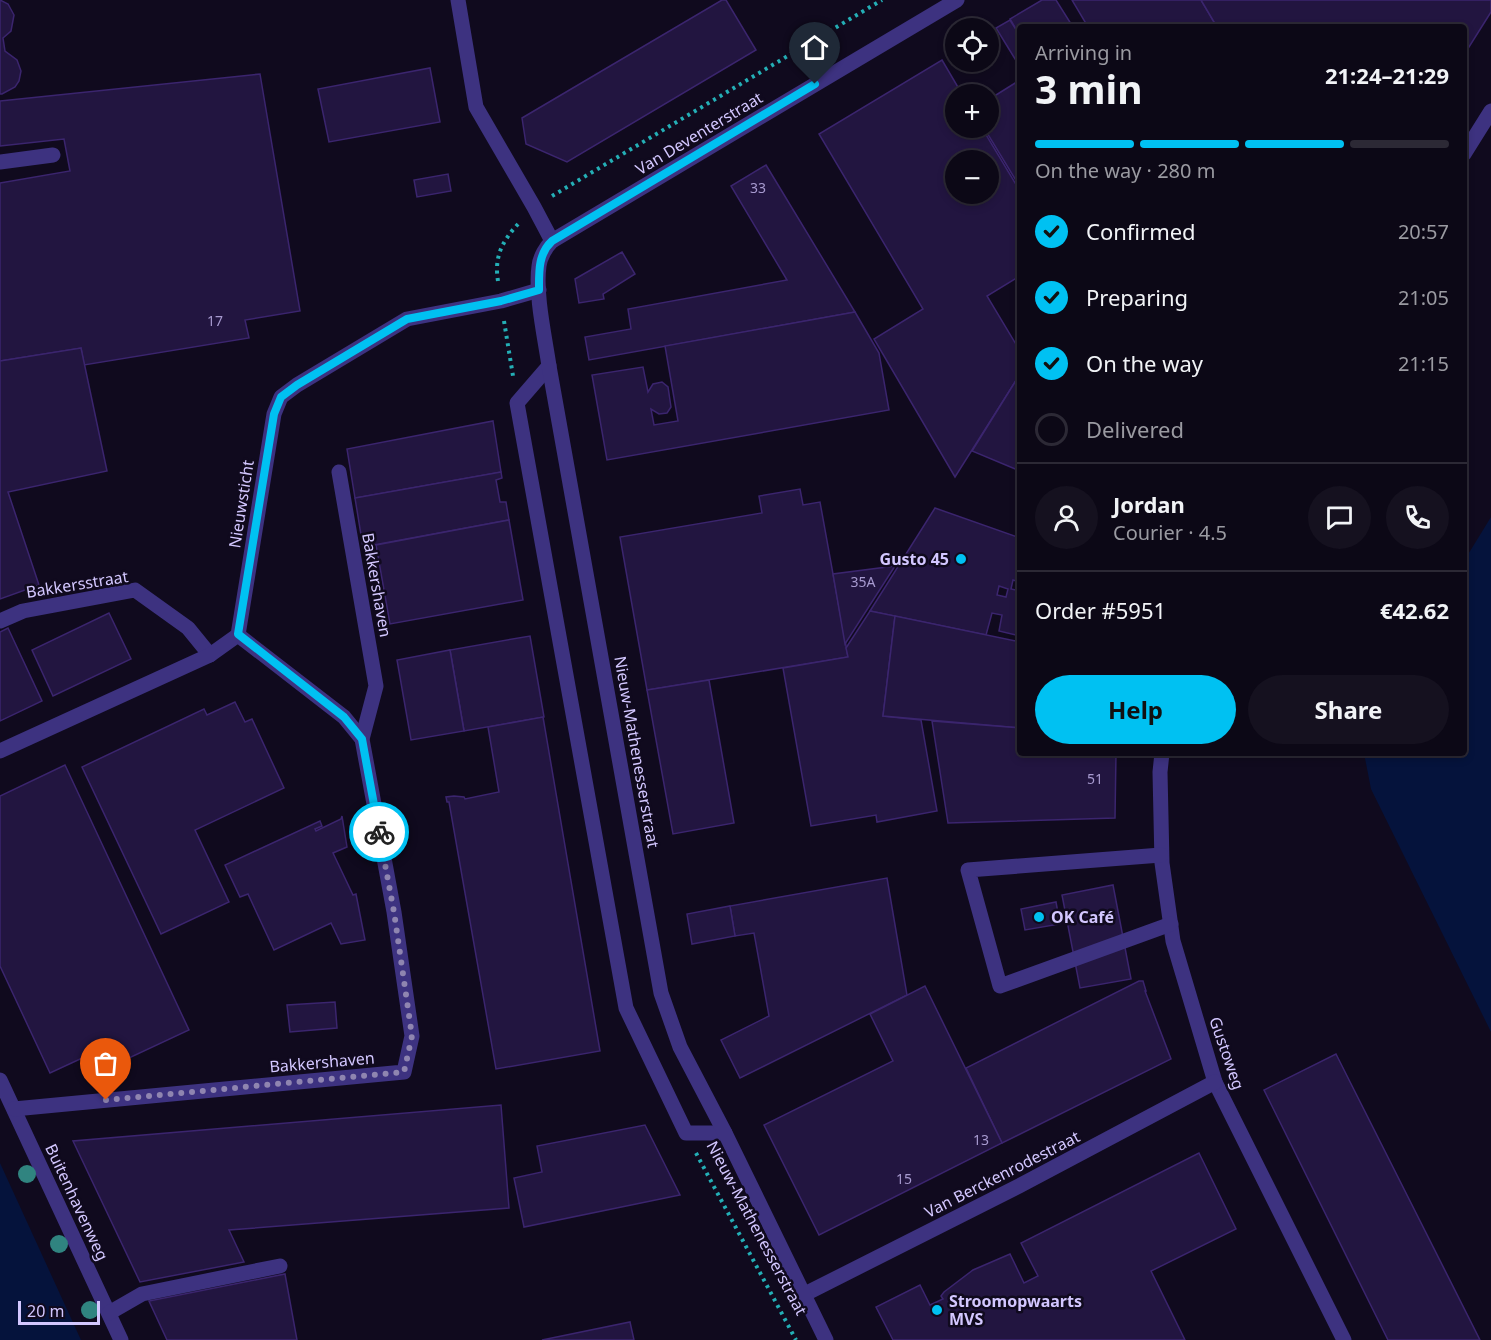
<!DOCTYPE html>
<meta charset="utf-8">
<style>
:root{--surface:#0c0816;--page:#15111f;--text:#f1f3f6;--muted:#9a9aa1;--line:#2c2935;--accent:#00c1f2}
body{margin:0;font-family:"Noto Sans",sans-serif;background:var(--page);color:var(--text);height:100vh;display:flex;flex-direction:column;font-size:22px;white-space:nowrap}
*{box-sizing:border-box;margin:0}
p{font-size:20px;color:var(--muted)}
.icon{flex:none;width:33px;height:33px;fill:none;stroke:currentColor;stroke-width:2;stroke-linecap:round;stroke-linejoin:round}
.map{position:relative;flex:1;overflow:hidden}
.details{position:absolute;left:1017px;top:24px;width:450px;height:732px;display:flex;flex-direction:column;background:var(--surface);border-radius:6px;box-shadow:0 3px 9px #0003,0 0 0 2px var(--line)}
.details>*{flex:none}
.controls{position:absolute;left:945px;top:18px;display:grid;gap:12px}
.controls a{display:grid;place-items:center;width:54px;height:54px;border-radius:50%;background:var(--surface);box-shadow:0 3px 9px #0003,0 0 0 2px var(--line);font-size:30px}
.scale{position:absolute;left:18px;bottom:15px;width:82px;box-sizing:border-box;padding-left:6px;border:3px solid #d3c7ff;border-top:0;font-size:16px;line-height:21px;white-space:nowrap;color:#d3c7ff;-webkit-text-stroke:4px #100a1e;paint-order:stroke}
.pin{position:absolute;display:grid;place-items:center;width:51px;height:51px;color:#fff;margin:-62px -26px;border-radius:50% 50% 50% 0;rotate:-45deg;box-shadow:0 0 6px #0007}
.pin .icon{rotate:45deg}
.courier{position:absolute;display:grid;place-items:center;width:60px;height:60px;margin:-30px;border:4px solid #00c1f2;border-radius:50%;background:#fff;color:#222;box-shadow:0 2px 8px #0007}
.summary em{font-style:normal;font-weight:700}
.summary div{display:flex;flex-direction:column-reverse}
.summary{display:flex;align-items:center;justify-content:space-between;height:102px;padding:0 18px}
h1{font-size:39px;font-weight:700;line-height:45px}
.bar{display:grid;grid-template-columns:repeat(4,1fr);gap:9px 6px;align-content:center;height:72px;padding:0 18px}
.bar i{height:8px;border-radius:4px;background:var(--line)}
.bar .on{background:var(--accent)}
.bar p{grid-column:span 4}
.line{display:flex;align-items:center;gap:15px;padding:0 18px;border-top:2px solid var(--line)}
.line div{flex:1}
.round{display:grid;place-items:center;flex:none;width:63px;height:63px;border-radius:32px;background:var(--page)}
ol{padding:0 18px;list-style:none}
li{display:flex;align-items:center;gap:18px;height:66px}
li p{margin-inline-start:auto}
li .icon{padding:6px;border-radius:50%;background:var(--accent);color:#111;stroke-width:4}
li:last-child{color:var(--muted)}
li i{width:33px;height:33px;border:3px solid var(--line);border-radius:50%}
.cta{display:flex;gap:12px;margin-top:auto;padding:12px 18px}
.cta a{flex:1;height:69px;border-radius:36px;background:var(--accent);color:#111;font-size:24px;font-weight:700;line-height:69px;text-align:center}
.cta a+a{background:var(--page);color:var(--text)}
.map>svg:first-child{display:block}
.water{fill:#05133c}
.building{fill:#221540;stroke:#3b256e;stroke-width:1.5;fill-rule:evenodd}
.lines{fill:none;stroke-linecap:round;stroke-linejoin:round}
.path{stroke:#24afb6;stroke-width:4;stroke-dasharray:3 4.5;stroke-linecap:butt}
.minor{stroke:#3d3280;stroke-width:15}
.tree{fill:#308480}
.done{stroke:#8f85b0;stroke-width:6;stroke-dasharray:0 10.8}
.route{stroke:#00c1f2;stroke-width:8}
.poi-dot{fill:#00c1f2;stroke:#100a1e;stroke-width:2}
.labels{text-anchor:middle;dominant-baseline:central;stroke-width:5;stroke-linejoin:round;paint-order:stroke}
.number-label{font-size:14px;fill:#a79acf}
.street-label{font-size:16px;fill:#d3c7ff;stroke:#100a1e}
.poi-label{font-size:16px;font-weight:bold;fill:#d3c7ff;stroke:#100a1e;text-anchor:start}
</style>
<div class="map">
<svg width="1491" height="1340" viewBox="0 0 1491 1340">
<rect width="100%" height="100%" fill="#100a1e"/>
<!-- water -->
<g class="water">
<path d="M1491,517V1032L1371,789L1364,753H1464V561Z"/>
<path d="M0,1163L81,1340H0Z"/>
</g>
<!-- building -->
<g class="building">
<path d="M0,0L8,4L14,15L11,31L3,38L5,51L17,60L21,71L19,81L15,87L2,94H0Z"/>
<path d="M722,0H726L756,50L567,162L526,144L522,118Z"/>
<path d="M1042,0H1056L1073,27H1020V36L1010,19Z"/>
<path d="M1072,0H1201L1217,27H1088Z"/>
<path d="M1201,0H1491V12L1464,55V27H1217Z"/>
<path d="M1010,20L1020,36V67L996,28Z"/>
<path d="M942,60L962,94H956V128H982L1020,191V276L987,296L1020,351V374L955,477L874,339L923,309L819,134ZM956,160H988V194H956Z"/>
<path d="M430,68L440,122L329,142L318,89Z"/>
<path d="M260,74L300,311L245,320L249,338L84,365L81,348L0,361V183L70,171L64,139L0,146V101Z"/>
<path d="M1020,80V187L984,128H988V100Z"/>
<path d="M766,165L855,312L589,360L585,337L631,329L628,309L787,280L731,186Z"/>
<path d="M448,174L451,191L417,197L414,180Z"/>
<path d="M622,252L635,274L603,294L604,299L579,303L575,279Z"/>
<path d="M855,312L879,353L889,410L607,460L592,375L643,367L648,392L653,384L662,382L668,387L671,407L667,413L659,414L651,409L654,425L678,421L665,346Z"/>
<path d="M81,348L107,471L8,492L39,585L0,599V361Z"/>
<path d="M1020,374V471L972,451Z"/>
<path d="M493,421L501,472L355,498L347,449Z"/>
<path d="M501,472L502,478L496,480L500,502H506L509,520L363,547L355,498Z"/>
<path d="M800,489L803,505L820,502L848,657L647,690L620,537L762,513L759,496Z"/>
<path d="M935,508L1020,538V582L1013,580L1011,589L1020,591V636L999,631L1002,615L992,613L986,635L870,611ZM999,586L1008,589L1006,597L997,595Z"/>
<path d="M509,520L523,600L390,624L376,545Z"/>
<path d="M895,566L845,644L833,574Z"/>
<path d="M870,611L895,616L883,716L921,720L937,811L877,822L876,815L811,826L783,668L848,657L846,648Z"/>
<path d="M109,613L131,659L53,696L32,650Z"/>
<path d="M895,616L1020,642V728L883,716Z"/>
<path d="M8,628L42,701L0,721V632Z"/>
<path d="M530,636L544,717L464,731L450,650Z"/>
<path d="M450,650L464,731L411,740L397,660Z"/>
<path d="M709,680L734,823L673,834L647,690Z"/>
<path d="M235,702L245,722L252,719L284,788L195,830L229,902L161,934L82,767L204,709L207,715Z"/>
<path d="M543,717L600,1051L496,1069L449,802H447L446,797L454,796L464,797L465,799L499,792L488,727Z"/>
<path d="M932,721L1020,728V753H1116L1115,818L948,823Z"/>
<path d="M65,765L189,1030L114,1065L106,1047L50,1073L0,966V796Z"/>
<path d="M342,816L347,847L333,853L353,895L356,894L365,940L341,944L331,923L274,950L248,894L240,897L225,865L320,821L322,826L315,829L316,831L341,819Z"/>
<path d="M887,878L907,995L740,1078L721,1040L769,1016L754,933L735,936L730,906Z"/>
<path d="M1113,885L1131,979L1080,988L1062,895Z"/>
<path d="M1056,902L1060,924L1025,930L1021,909Z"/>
<path d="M730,906L735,936L692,944L687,914Z"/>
<path d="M1139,981H1143L1146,991H1145L1171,1059L1002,1143L966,1068Z"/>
<path d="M925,986L1002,1143L819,1235L764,1125L893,1061L870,1014Z"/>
<path d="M335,1002L337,1028L290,1032L287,1005Z"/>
<path d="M1336,1054L1480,1340H1388L1264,1090Z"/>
<path d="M501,1105L509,1208L229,1230L244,1262L140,1282L73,1141Z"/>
<path d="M645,1125L680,1195L524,1227L514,1178L542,1172L537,1146Z"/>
<path d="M1199,1153L1236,1229L1151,1271L1185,1340H893L876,1307L920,1285L930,1305L943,1299L941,1296L944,1292L973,1270L1010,1254L1024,1283L1038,1276L1021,1243Z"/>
<path d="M285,1274L297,1340H167L149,1301Z"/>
<path d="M630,1322L634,1340H542Z"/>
</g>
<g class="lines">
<!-- path -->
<g class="path">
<path d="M552,196L882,0"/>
<path d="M498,281C494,257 502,241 519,223"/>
<path d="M504,321L513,376"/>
<path d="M696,1153L796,1340"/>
</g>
<!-- minor -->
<g class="minor">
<path d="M458,0L476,107L534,207L552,241"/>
<path d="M1464,154L1491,111"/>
<path d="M0,162L53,155"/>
<path d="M549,366L517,403L626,1008L686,1133H725"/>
<path d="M0,621L23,611L135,590L188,628L210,655"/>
<path d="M238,635L344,717L362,739"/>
<path d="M0,751L210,655L238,635L274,414L281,397L297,385L407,319L501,301L539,290"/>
<path d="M1162,753L1160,772L1162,863L1173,941L1215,1082L1344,1340"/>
<path d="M1161,855L968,870L1000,986L1171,924"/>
<path d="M0,1080L121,1340"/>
<path d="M14,1109L404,1072L412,1036L394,912L362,739L376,686L339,472"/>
<path d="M803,1295L1019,1186L1215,1082"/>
<path d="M109,1313L142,1294L280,1266"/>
<path d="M826,1340L725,1133L680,1047L661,993L549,366C545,338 535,294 539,266C540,257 546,247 552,241L957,0"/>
</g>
</g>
<!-- trees -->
<g class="tree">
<circle cx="27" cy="1174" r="9"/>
<circle cx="59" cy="1244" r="9"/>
<circle cx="90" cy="1310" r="9"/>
</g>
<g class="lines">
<!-- done -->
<path class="done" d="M106,1100L404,1072L412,1036L394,912L379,832"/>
<!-- route -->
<path class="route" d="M379,832L362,739L344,717L238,634L274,414L281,397L297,385L407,319L501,301L539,290C539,272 538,254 552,241L815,84"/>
</g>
<!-- markers -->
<g class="poi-dot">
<circle cx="961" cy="559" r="6"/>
<circle cx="1039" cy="917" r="6"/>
<circle cx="937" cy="1310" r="6"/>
</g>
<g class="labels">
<!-- number labels -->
<g class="number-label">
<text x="758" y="187">33</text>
<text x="215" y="320">17</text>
<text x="863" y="581">35A</text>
<text x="1095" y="778">51</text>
<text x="981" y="1139">13</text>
<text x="904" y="1178">15</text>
</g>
<!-- street labels -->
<g class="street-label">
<text transform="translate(699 133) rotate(-31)">Van Deventerstraat</text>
<text transform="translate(241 504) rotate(-81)">Nieuwsticht</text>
<text transform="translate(77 584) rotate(-9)">Bakkersstraat</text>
<text transform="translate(377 585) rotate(80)">Bakkershaven</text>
<text transform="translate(637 752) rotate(80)">Nieuw-Mathenesserstraat</text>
<text transform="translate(1227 1053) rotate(71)">Gustoweg</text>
<text transform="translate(322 1062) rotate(-5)">Bakkershaven</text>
<text transform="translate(1002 1174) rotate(-27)">Van Berckenrodestraat</text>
<text transform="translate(77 1202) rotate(65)">Buitenhavenweg</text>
<text transform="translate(757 1228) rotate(62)">Nieuw-Mathenesserstraat</text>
</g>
<!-- poi labels -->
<g class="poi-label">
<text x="949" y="559" text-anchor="end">Gusto 45</text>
<text x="1051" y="917">OK Café</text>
<text x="949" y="1301">Stroomopwaarts<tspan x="949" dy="18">MVS</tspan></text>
</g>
</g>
</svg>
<div class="controls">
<a><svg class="icon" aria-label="locate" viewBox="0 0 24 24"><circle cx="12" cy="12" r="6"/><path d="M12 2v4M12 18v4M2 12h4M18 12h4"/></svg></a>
<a>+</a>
<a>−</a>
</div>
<div class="scale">20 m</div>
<div class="pin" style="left:106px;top:1100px;background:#ea580c"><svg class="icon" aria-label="bag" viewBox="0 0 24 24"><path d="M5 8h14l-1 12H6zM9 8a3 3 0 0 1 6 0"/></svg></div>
<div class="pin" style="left:815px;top:84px;background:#1f2937"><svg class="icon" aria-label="home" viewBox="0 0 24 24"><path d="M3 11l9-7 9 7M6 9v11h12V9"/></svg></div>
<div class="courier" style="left:379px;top:832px"><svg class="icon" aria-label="bike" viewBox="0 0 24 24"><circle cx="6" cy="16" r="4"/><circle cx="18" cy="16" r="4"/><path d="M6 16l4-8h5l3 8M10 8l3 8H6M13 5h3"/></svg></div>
<section class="details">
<div class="summary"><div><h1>3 min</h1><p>Arriving in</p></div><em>21:24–21:29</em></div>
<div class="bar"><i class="on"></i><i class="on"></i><i class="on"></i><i></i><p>On the way · 280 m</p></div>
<ol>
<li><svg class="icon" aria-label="check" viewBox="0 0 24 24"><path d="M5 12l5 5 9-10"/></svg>Confirmed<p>20:57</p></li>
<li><svg class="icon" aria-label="check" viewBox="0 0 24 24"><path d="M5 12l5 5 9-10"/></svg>Preparing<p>21:05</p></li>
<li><svg class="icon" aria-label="check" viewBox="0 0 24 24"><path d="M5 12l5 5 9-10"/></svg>On the way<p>21:15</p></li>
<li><i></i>Delivered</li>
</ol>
<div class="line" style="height:108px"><a class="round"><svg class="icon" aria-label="person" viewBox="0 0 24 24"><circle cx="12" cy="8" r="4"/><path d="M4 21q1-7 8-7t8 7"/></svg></a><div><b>Jordan</b><p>Courier · 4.5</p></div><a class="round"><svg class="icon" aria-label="chat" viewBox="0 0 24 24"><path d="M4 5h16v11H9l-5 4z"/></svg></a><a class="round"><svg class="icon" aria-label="phone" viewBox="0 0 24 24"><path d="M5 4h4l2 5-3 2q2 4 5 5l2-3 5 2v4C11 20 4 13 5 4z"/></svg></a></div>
<div class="line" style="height:78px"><div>Order #5951</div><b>€42.62</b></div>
<div class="cta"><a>Help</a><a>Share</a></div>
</section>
</div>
